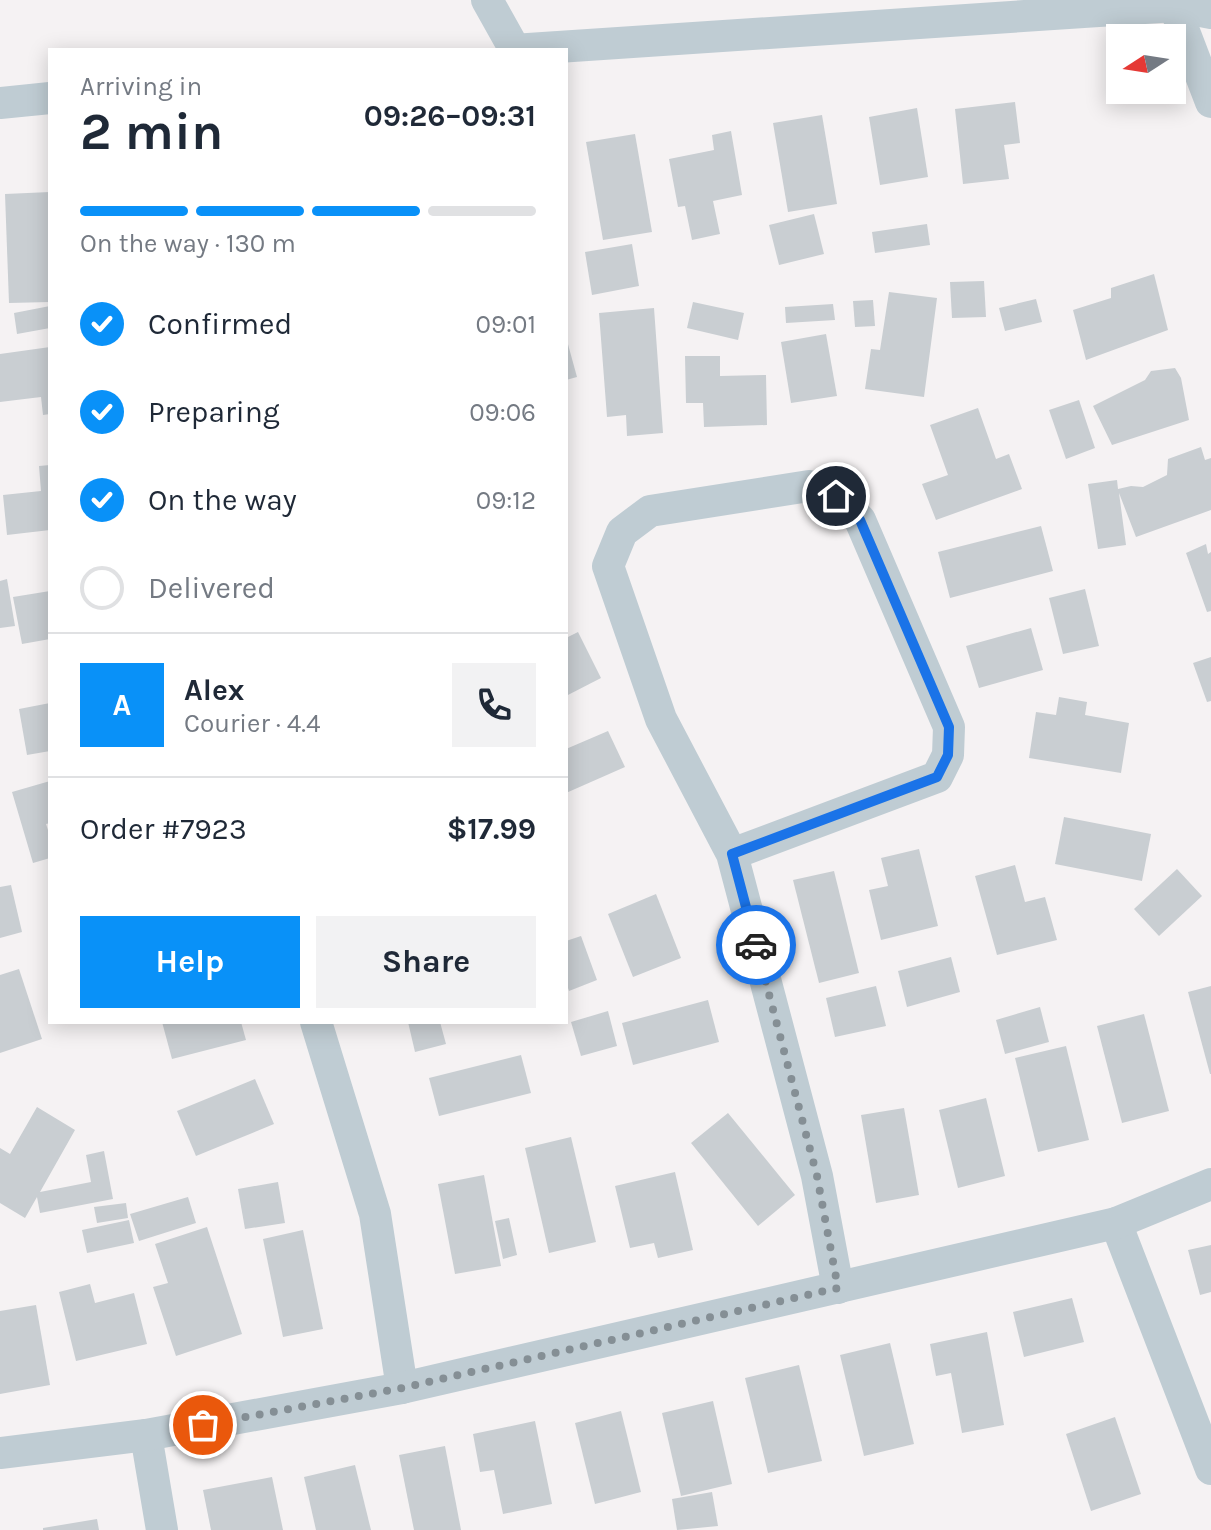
<!DOCTYPE html>
<meta charset="utf-8">
<style>
:root{--surface:#fff;--page:#f2f2f3;--text:#1f2937;--muted:#747a83;--line:#e0e1e3;--accent:#0991f8}
body{margin:0;font-family:Karla,sans-serif;background:var(--page);color:var(--text);height:100vh;display:flex;flex-direction:column;font-size:30px;white-space:nowrap}
*{box-sizing:border-box;margin:0}
p{font-size:26px;color:var(--muted)}
.icon{flex:none;width:44px;height:44px;fill:none;stroke:currentColor;stroke-width:2;stroke-linecap:round;stroke-linejoin:round}
.map{position:relative;flex:1;overflow:hidden}
.side{position:absolute;left:48px;top:48px;width:520px;height:976px;display:flex;flex-direction:column;background:var(--surface);border-radius:0px;box-shadow:0 4px 20px #0003}
.side>*{flex:none}
.needle{width:52px;rotate:258deg}
.controls{position:absolute;left:1106px;top:24px;display:grid;gap:16px}
.controls a{display:grid;place-items:center;width:80px;height:80px;border-radius:0px;background:var(--surface);box-shadow:0 4px 20px #0003;font-size:40px}
.pin{position:absolute;display:grid;place-items:center;width:68px;height:68px;color:#fff;margin:-34px;border:4px solid #fff;border-radius:50%;box-shadow:0 2px 8px #0007}
.courier{position:absolute;display:grid;place-items:center;width:80px;height:80px;margin:-40px;border:6px solid #1a73e8;border-radius:50%;background:#fff;color:#222;box-shadow:0 2px 10px #0007}
.head em{font-style:normal;font-weight:700}
.head div{display:flex;flex-direction:column-reverse}
.head{display:flex;align-items:center;justify-content:space-between;height:136px;padding:0 32px}
h1{font-size:52px;font-weight:700;line-height:60px}
.bar{display:grid;grid-template-columns:repeat(4,1fr);gap:12px 8px;align-content:center;height:96px;padding:0 32px}
.bar i{height:10px;border-radius:6px;background:var(--line)}
.bar .on{background:var(--accent)}
.bar p{grid-column:span 4}
.line{display:flex;align-items:center;gap:20px;padding:0 32px;border-top:2px solid var(--line)}
.line div{flex:1}
.round{display:grid;place-items:center;flex:none;width:84px;height:84px;border-radius:0px;background:var(--page)}
ol{padding:0 32px;list-style:none}
li{display:flex;align-items:center;gap:24px;height:88px}
li p{margin-inline-start:auto}
li .icon{padding:8px;border-radius:50%;background:var(--accent);color:#fff;stroke-width:4}
li:last-child{color:var(--muted)}
li i{width:44px;height:44px;border:4px solid var(--line);border-radius:50%}
.button{display:flex;gap:16px;margin-top:auto;padding:16px 32px}
.button a{flex:1;height:92px;border-radius:0px;background:var(--accent);color:#fff;font-size:32px;font-weight:700;line-height:92px;text-align:center}
.button a+a{background:var(--page);color:var(--text)}
.map>svg:first-child{display:block}
.building{fill:#c9ced2}
.lines{fill:none;stroke-linecap:round;stroke-linejoin:round}
.minor{stroke:#bfccd3;stroke-width:32}
.done{stroke:#858f95;stroke-width:8;stroke-dasharray:0 14.4}
.route{stroke:#1a73e8;stroke-width:10}
</style>
<div class="map">
<svg width="1211" height="1530" viewBox="0 0 1211 1530">
<rect width="100%" height="100%" fill="#f5f2f3"/>
<!-- building -->
<g class="building">
<path d="M1015,102L1020,143L1004,145L1009,179L963,184L955,109Z"/>
<path d="M917,108L928,177L880,185L869,117Z"/>
<path d="M822,115L837,204L788,212L773,123Z"/>
<path d="M731,131L742,195L713,201L720,234L692,240L685,206L678,207L669,159L714,150L712,135Z"/>
<path d="M635,134L652,232L603,240L586,142Z"/>
<path d="M50,192V302L9,303L5,194Z"/>
<path d="M814,214L824,254L779,265L769,225Z"/>
<path d="M927,224L930,245L875,253L872,232Z"/>
<path d="M632,244L639,286L592,295L585,252Z"/>
<path d="M1154,274L1168,330L1086,360L1073,310L1111,298V288Z"/>
<path d="M984,281L986,317L952,318L950,282Z"/>
<path d="M889,292L937,298L924,397L865,389L871,349L880,350Z"/>
<path d="M1036,299L1042,322L1005,331L999,308Z"/>
<path d="M873,300L875,326L855,327L853,301Z"/>
<path d="M693,302L744,313L738,340L687,328Z"/>
<path d="M833,304L835,320L786,323L785,307Z"/>
<path d="M50,306V328L17,334L14,313Z"/>
<path d="M654,308L663,433L627,436L626,415L607,417L599,313Z"/>
<path d="M826,334L837,396L791,403L781,342Z"/>
<path d="M566,337L577,377L566,380Z"/>
<path d="M50,347V414L43,415L41,397L0,402V354Z"/>
<path d="M685,356H720V376L766,375L767,425L704,427L703,403H686Z"/>
<path d="M1175,368L1181,378L1189,420L1112,445L1093,406L1145,380L1151,371Z"/>
<path d="M1079,400L1095,448L1066,459L1049,410Z"/>
<path d="M978,408L996,459L1009,454L1022,489L936,520L922,484L948,475L930,425Z"/>
<path d="M1201,447L1205,460L1211,458V510L1136,537L1119,493L1126,545L1098,549L1088,484L1117,480L1118,489L1131,486L1143,487L1167,475L1168,459Z"/>
<path d="M50,465V530L7,535L3,495L41,491L39,466Z"/>
<path d="M1041,526L1053,571L950,598L938,552Z"/>
<path d="M1206,544L1208,554L1211,552V611L1207,612L1186,553Z"/>
<path d="M7,579L15,626L0,628V581Z"/>
<path d="M1085,589L1099,646L1063,654L1049,598Z"/>
<path d="M50,591V639L22,644L13,597Z"/>
<path d="M1031,628L1043,670L979,688L966,646Z"/>
<path d="M578,632L601,678L566,696V638Z"/>
<path d="M1211,657V701L1207,702L1193,663Z"/>
<path d="M1059,697L1087,702L1085,715L1129,723L1121,773L1029,758L1036,712L1056,715Z"/>
<path d="M50,703V751L27,755L19,709Z"/>
<path d="M608,731L625,767L566,793V749Z"/>
<path d="M50,781V823L46,824L50,836V858L33,863L12,792Z"/>
<path d="M1064,817L1151,834L1142,881L1055,864Z"/>
<path d="M919,849L938,926L881,940L869,890L888,886L881,858Z"/>
<path d="M1015,865L1025,902L1045,897L1057,940L997,955L975,876Z"/>
<path d="M1177,869L1202,896L1159,936L1134,909Z"/>
<path d="M834,871L859,973L819,983L793,880Z"/>
<path d="M11,885L22,932L0,938V887Z"/>
<path d="M656,894L681,958L633,977L608,914Z"/>
<path d="M581,936L597,980L569,991L566,982V941Z"/>
<path d="M951,957L960,992L907,1007L898,971Z"/>
<path d="M19,969L42,1039L0,1053V975Z"/>
<path d="M876,986L886,1026L835,1037L826,998Z"/>
<path d="M1211,986V1074H1210L1188,992Z"/>
<path d="M708,1000L719,1042L633,1065L622,1023Z"/>
<path d="M1040,1007L1049,1042L1005,1054L996,1020Z"/>
<path d="M608,1011L617,1046L581,1056L571,1022Z"/>
<path d="M1144,1014L1169,1111L1122,1123L1097,1026Z"/>
<path d="M162,1022H241L246,1040L172,1059Z"/>
<path d="M408,1022H440L446,1044L415,1052Z"/>
<path d="M1066,1046L1089,1140L1038,1152L1015,1058Z"/>
<path d="M521,1055L531,1093L439,1116L429,1078Z"/>
<path d="M255,1079L274,1124L196,1156L177,1111Z"/>
<path d="M986,1098L1005,1176L958,1188L939,1110Z"/>
<path d="M37,1107L75,1130L40,1192L91,1182L86,1155L104,1151L113,1199L40,1213L37,1197L25,1218L0,1203V1148L10,1154Z"/>
<path d="M904,1108L919,1195L876,1203L861,1115Z"/>
<path d="M728,1113L795,1195L758,1226L691,1143Z"/>
<path d="M571,1137L596,1242L549,1253L525,1148Z"/>
<path d="M675,1172L693,1250L658,1258L654,1243L630,1248L615,1186Z"/>
<path d="M484,1175L501,1266L455,1274L438,1184Z"/>
<path d="M278,1182L285,1223L245,1229L238,1189Z"/>
<path d="M188,1197L196,1223L139,1241L130,1214Z"/>
<path d="M126,1203L128,1218L97,1223L94,1207Z"/>
<path d="M509,1218L517,1255L503,1259L495,1221Z"/>
<path d="M129,1220L134,1243L87,1253L82,1230Z"/>
<path d="M207,1227L242,1334L176,1356L153,1287L168,1283L155,1244Z"/>
<path d="M303,1230L323,1329L283,1337L263,1239Z"/>
<path d="M1211,1245V1292L1200,1295L1188,1250Z"/>
<path d="M90,1284L95,1303L134,1293L147,1344L76,1361L59,1292Z"/>
<path d="M1072,1298L1084,1342L1024,1357L1013,1312Z"/>
<path d="M36,1305L50,1385L0,1394V1311Z"/>
<path d="M987,1332L1004,1425L962,1433L951,1373L936,1376L930,1344Z"/>
<path d="M890,1343L914,1444L864,1456L840,1355Z"/>
<path d="M799,1365L822,1461L768,1473L745,1378Z"/>
<path d="M713,1401L732,1484L681,1496L662,1413Z"/>
<path d="M621,1411L641,1492L595,1504L575,1423Z"/>
<path d="M1115,1417L1141,1494L1091,1511L1066,1434Z"/>
<path d="M535,1421L552,1504L503,1514L494,1470L480,1472L473,1434Z"/>
<path d="M445,1446L461,1530H414L399,1455Z"/>
<path d="M355,1465L371,1530H316L304,1477Z"/>
<path d="M272,1477L283,1530H211L203,1490Z"/>
<path d="M712,1492L718,1526L677,1530L672,1499Z"/>
<path d="M97,1519L99,1530H43V1528Z"/>
</g>
<g class="lines">
<!-- minor -->
<g class="minor">
<path d="M487,0L515,50"/>
<path d="M1172,0L1211,102"/>
<path d="M513,50L1175,6L1211,13"/>
<path d="M0,103L50,98"/>
<path d="M732,854L937,777L948,755L949,727L860,520L836,496L809,486L650,511L622,532L608,566L661,719L732,854L817,1176L838,1288"/>
<path d="M316,1022L375,1214L402,1388"/>
<path d="M1116,1223L1211,1469"/>
<path d="M146,1435L162,1530"/>
<path d="M0,1453L146,1435L402,1388L1116,1223L1211,1184"/>
</g>
</g>
<g class="lines">
<!-- done -->
<path class="done" d="M203,1425L402,1388L838,1288L817,1176L756,945"/>
<!-- route -->
<path class="route" d="M756,945L732,854L937,777L948,755L949,727L860,520L836,496"/>
</g>
</svg>
<div class="controls">
<a><svg class="needle" viewBox="-14 -14 28 28"><path d="M0-13l5 13h-10z" fill="#e53935"/><path d="M0 13l5-13h-10z" fill="#747a83"/></svg></a>
</div>
<div class="pin" style="left:203px;top:1425px;background:#ea580c"><svg class="icon" aria-label="bag" viewBox="0 0 24 24"><path d="M5 8h14l-1 12H6zM9 8a3 3 0 0 1 6 0"/></svg></div>
<div class="pin" style="left:836px;top:496px;background:#1f2937"><svg class="icon" aria-label="home" viewBox="0 0 24 24"><path d="M3 11l9-7 9 7M6 9v11h12V9"/></svg></div>
<div class="courier" style="left:756px;top:945px"><svg class="icon" aria-label="car" viewBox="0 0 24 24"><path d="M5 17H2v-5l4-1 3-4h7l3 4 3 1v5h-3M9 17h6M6 11h13"/><circle cx="7" cy="17" r="2"/><circle cx="17" cy="17" r="2"/></svg></div>
<section class="side">
<div class="head"><div><h1>2 min</h1><p>Arriving in</p></div><em>09:26–09:31</em></div>
<div class="bar"><i class="on"></i><i class="on"></i><i class="on"></i><i></i><p>On the way · 130 m</p></div>
<ol>
<li><svg class="icon" aria-label="check" viewBox="0 0 24 24"><path d="M5 12l5 5 9-10"/></svg>Confirmed<p>09:01</p></li>
<li><svg class="icon" aria-label="check" viewBox="0 0 24 24"><path d="M5 12l5 5 9-10"/></svg>Preparing<p>09:06</p></li>
<li><svg class="icon" aria-label="check" viewBox="0 0 24 24"><path d="M5 12l5 5 9-10"/></svg>On the way<p>09:12</p></li>
<li><i></i>Delivered</li>
</ol>
<div class="line" style="height:144px"><b class="round" style="background:var(--accent);color:#fff">A</b><div><b>Alex</b><p>Courier · 4.4</p></div><a class="round"><svg class="icon" aria-label="phone" viewBox="0 0 24 24"><path d="M5 4h4l2 5-3 2q2 4 5 5l2-3 5 2v4C11 20 4 13 5 4z"/></svg></a></div>
<div class="line" style="height:104px"><div>Order #7923</div><b>$17.99</b></div>
<div class="button"><a>Help</a><a>Share</a></div>
</section>
</div>
